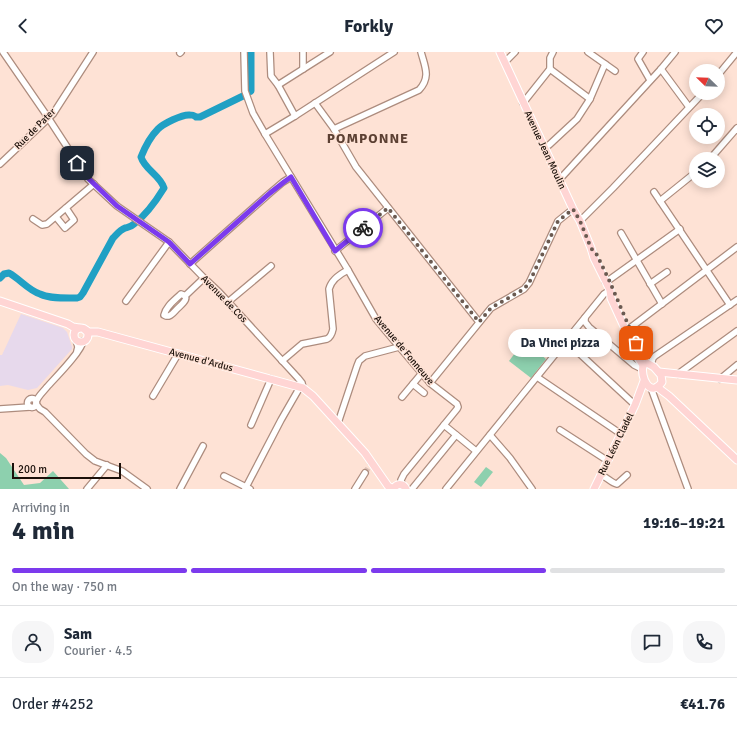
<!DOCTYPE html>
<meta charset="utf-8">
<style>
:root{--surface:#fff;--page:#f6f6f7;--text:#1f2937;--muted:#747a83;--line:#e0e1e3;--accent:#7c3aed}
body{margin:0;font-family:Signika,sans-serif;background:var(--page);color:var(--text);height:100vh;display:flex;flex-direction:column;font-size:15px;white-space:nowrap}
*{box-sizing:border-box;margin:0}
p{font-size:13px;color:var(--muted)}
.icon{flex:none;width:22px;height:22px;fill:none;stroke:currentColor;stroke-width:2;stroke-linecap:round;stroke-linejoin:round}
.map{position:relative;height:437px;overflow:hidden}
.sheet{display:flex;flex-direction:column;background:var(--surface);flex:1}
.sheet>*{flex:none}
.needle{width:26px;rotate:293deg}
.buttons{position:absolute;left:689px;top:12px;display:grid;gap:8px}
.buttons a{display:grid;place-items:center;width:36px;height:36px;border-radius:50%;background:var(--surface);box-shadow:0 2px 10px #0003;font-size:20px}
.scale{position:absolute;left:12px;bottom:10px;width:109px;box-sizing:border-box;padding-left:4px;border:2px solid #1b100a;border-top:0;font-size:11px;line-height:14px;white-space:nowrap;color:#1b100a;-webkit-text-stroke:3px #fee2d5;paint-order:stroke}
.pin{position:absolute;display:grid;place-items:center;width:34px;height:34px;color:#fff;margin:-17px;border-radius:8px;box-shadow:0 2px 6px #0006}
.courier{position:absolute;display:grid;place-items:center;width:40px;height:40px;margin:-20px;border:3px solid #7c3aed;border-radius:50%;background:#fff;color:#222;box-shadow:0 1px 5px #0007}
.bubble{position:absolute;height:28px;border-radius:14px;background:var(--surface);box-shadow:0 2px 10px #0003;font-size:13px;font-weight:700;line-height:28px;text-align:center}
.overview em{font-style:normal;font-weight:700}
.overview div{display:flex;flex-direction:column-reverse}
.overview{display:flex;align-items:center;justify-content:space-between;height:68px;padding:0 12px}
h1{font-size:26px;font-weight:700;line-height:30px}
.bar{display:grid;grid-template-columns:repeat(4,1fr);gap:6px 4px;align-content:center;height:48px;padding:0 12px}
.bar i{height:5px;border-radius:3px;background:var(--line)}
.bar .selected{background:var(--accent)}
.bar p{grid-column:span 4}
.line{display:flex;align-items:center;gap:10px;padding:0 12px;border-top:1px solid var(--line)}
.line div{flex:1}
.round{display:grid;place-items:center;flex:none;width:42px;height:42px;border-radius:16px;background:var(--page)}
header{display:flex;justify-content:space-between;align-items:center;height:52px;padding:0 12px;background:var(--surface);font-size:18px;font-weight:700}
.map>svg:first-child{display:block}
.education{fill:#e7d9ec}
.green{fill:#8dd0ae}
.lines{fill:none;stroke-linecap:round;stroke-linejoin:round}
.river{stroke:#20a0c4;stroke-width:7}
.minor-tunnel{stroke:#dcc2b7;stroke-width:5.5;stroke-dasharray:5.5 3;stroke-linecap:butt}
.minor-casing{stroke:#ad8c7e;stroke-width:8}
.major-casing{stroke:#fff;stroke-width:9}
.minor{stroke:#fff;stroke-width:5.5}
.major{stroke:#ffd5d4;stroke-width:7}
.done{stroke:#6a5a51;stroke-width:4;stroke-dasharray:0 7.2}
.route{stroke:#7c3aed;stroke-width:5}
.labels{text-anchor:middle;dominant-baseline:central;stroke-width:3;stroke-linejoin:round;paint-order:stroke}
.street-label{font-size:10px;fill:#1b100a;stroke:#fee2d5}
.district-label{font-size:14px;font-weight:bold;letter-spacing:1px;fill:#5c4033;stroke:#fee2d5}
</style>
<header><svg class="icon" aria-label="back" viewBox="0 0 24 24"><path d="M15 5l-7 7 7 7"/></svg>Forkly<svg class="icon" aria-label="heart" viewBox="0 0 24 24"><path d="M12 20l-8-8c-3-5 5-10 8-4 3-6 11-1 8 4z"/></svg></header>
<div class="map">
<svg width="737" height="437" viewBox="0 0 737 437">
<rect width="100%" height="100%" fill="#fee2d5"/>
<!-- education -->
<path class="education" d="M21,262L63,276L67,280L72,295V297L37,336L28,338L8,333L0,334V303H2Z"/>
<!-- green -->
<g class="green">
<path d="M524,289L546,307L531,326L509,309Z"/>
<path d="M0,401L6,406L24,433L40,431L53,419L69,437H0Z"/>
<path d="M486,415L493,420L481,435L474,430Z"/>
</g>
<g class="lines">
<!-- river -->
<g class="river">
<path d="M249,40L251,39V0"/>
<path d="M0,226L4,222L9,221C20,227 28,238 40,242C51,247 65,246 77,246L80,245L83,241L113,186C117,182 120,178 125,176C129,175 131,175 134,172C146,163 156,149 164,136C160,123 145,118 141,105C145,95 150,85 158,77C163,72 182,62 190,63C194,63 193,63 196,65H200L243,44"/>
</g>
<!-- minor-tunnel -->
<path class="minor-tunnel" d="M365,421L372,410"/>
<!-- minor casing -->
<g class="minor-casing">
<g id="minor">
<path d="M3,0L45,61L58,81L88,127L117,154L169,190L204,226L219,240L298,326L302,331L303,336"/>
<path d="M244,0L245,39L253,61L265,82L348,218L376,267L385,278L430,331L457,352L458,355L457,357L404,422L401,428L402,433"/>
<path d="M270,0L271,24L278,33L295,64"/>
<path d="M303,0V17"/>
<path d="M588,0L615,19"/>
<path d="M643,0L638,7L650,28"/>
<path d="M180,1L181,0"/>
<path d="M505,10L515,0"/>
<path d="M550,17L590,47"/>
<path d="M661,17L689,55"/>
<path d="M718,23L737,0"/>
<path d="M278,33L330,0"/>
<path d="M315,51L334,77L356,115L479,270"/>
<path d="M523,51L550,17V6L553,0"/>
<path d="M334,77L419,38C431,25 425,15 421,0"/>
<path d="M265,82L295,64L394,0"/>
<path d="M544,95L549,93L577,67L590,47L605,12"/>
<path d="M710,107L737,76"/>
<path d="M0,112L53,62L93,0"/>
<path d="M560,127L661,17L675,0"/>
<path d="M654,140L730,253"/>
<path d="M660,149L696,120"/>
<path d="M56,165L65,176L74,168L66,156"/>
<path d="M33,167L42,173L47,172L94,132"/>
<path d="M580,169L613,136L703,41"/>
<path d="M621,181L662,252"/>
<path d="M335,199L388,156"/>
<path d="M190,212L270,141L283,130L291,125"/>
<path d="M605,229L609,228L680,177"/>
<path d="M650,232L667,220"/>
<path d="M181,242C192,245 181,253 177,257C175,259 172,263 169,264C168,264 167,264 166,264L164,263C166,254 175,248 181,242Z"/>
<path d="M185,244L204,226"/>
<path d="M126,249L169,190"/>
<path d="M228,250L271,214"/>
<path d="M585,266V270L589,275L634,313L642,317"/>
<path d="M630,276L737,195"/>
<path d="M76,288L78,295L77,299"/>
<path d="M566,289L635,353"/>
<path d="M282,309L302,292L327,287C331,285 332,282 333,277L329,237C331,229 340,222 348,218"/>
<path d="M651,313L653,306L655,304L737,248"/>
<path d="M678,322L737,279"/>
<path d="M537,325L621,382"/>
<path d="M720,327L737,313"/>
<path d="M430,331L491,256L524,237L529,231L558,169L573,157"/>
<path d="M413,332L424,341"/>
<path d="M651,336L688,437"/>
<path d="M153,344L178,302"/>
<path d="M402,345L422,321"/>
<circle cx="32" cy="351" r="4.5"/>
<path d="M36,350C38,344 43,340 47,335C55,326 82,299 83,289"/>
<path d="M36,352L40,357L45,360L86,402L95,409L122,419L147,437"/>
<path d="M0,357L30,355"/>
<path d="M338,371L357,314L359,309L365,304L399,295"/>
<path d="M251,373L271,327"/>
<path d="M444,373L476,399"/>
<path d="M560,378L608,409"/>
<path d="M490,383L510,406L532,437"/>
<path d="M601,423C607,425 611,431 617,432L627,423"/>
<path d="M224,424L250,437"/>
<path d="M87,437L107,413"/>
<path d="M180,437L203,394"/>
<path d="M245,437L281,368L300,335"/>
<path d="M355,437L365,421"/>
<path d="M412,437L456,383"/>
<path d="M446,437L604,242L610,238"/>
</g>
</g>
<!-- major casing -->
<g class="major-casing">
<g id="major">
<path d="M500,0L573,157L580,169L591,196L594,206L610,238L611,246L639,307L643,313"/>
<path d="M0,249L68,272L73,275L79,276"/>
<circle cx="81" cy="283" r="7"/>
<path d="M85,278L89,280H98L303,336L313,344L365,401L388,434L393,437"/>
<path d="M647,311L654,315L661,323L662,330C650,347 640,325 643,313Z"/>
<path d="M659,320L737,328"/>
<path d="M657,335L669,344L737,408"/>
<path d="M393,437C397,431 403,431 406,437"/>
<path d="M594,437L635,353L644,329"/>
</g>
</g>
<!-- minor -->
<use href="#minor" class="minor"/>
<!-- major -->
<use href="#major" class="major"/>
</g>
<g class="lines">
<!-- done -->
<path class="done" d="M363,176L388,156L479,270L491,256L524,237L529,231L558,169L573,157L580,169L591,196L597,203L609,228L636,291"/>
<!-- route -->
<path class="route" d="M77,111L88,126L117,154L169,190L190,212L270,141L284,130L291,125L335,199L363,176"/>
</g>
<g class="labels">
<!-- street labels -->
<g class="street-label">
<text transform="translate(35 77) rotate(-45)">Rue de Pater</text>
<text transform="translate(545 98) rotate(65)">Avenue Jean Moulin</text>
<text transform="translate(224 247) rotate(46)">Avenue de Cos</text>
<text transform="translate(404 298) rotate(50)">Avenue de Fonneuve</text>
<text transform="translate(201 308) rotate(15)">Avenue d'Ardus</text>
<text transform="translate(616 392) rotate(-64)">Rue Léon Cladel</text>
</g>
<!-- district labels -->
<g class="district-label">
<text x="368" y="86">POMPONNE</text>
</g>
</g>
</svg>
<div class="buttons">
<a><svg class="needle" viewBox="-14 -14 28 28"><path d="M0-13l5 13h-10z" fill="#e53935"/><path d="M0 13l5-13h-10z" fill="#747a83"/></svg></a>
<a><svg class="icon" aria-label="locate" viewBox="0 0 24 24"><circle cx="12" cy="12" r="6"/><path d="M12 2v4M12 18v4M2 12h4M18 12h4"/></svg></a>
<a><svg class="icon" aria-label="layers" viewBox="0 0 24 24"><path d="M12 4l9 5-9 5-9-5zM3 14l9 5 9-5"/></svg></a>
</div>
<div class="scale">200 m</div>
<div class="pin" style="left:636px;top:291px;background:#ea580c"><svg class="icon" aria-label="bag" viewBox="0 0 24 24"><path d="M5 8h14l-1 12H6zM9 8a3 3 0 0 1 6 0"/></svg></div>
<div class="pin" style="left:77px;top:111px;background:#1f2937"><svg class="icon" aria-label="home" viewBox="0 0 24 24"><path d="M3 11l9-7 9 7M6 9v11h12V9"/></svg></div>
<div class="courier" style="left:363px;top:176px"><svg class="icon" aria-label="bike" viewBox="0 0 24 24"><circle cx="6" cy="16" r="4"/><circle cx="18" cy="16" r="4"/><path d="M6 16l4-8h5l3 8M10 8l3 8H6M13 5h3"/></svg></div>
<div class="bubble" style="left:508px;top:277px;width:104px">Da Vinci pizza</div>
</div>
<section class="sheet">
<div class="overview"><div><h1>4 min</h1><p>Arriving in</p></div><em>19:16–19:21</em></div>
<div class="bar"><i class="selected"></i><i class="selected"></i><i class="selected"></i><i></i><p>On the way · 750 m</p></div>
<div class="line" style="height:72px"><a class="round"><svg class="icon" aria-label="person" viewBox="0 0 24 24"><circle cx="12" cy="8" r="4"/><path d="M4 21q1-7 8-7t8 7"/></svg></a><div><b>Sam</b><p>Courier · 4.5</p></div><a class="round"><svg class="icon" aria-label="chat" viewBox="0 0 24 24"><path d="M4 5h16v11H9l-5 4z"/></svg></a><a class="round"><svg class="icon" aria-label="phone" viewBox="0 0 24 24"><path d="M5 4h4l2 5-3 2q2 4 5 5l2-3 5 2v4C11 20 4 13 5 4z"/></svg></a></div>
<div class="line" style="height:52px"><div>Order #4252</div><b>€41.76</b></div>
</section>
